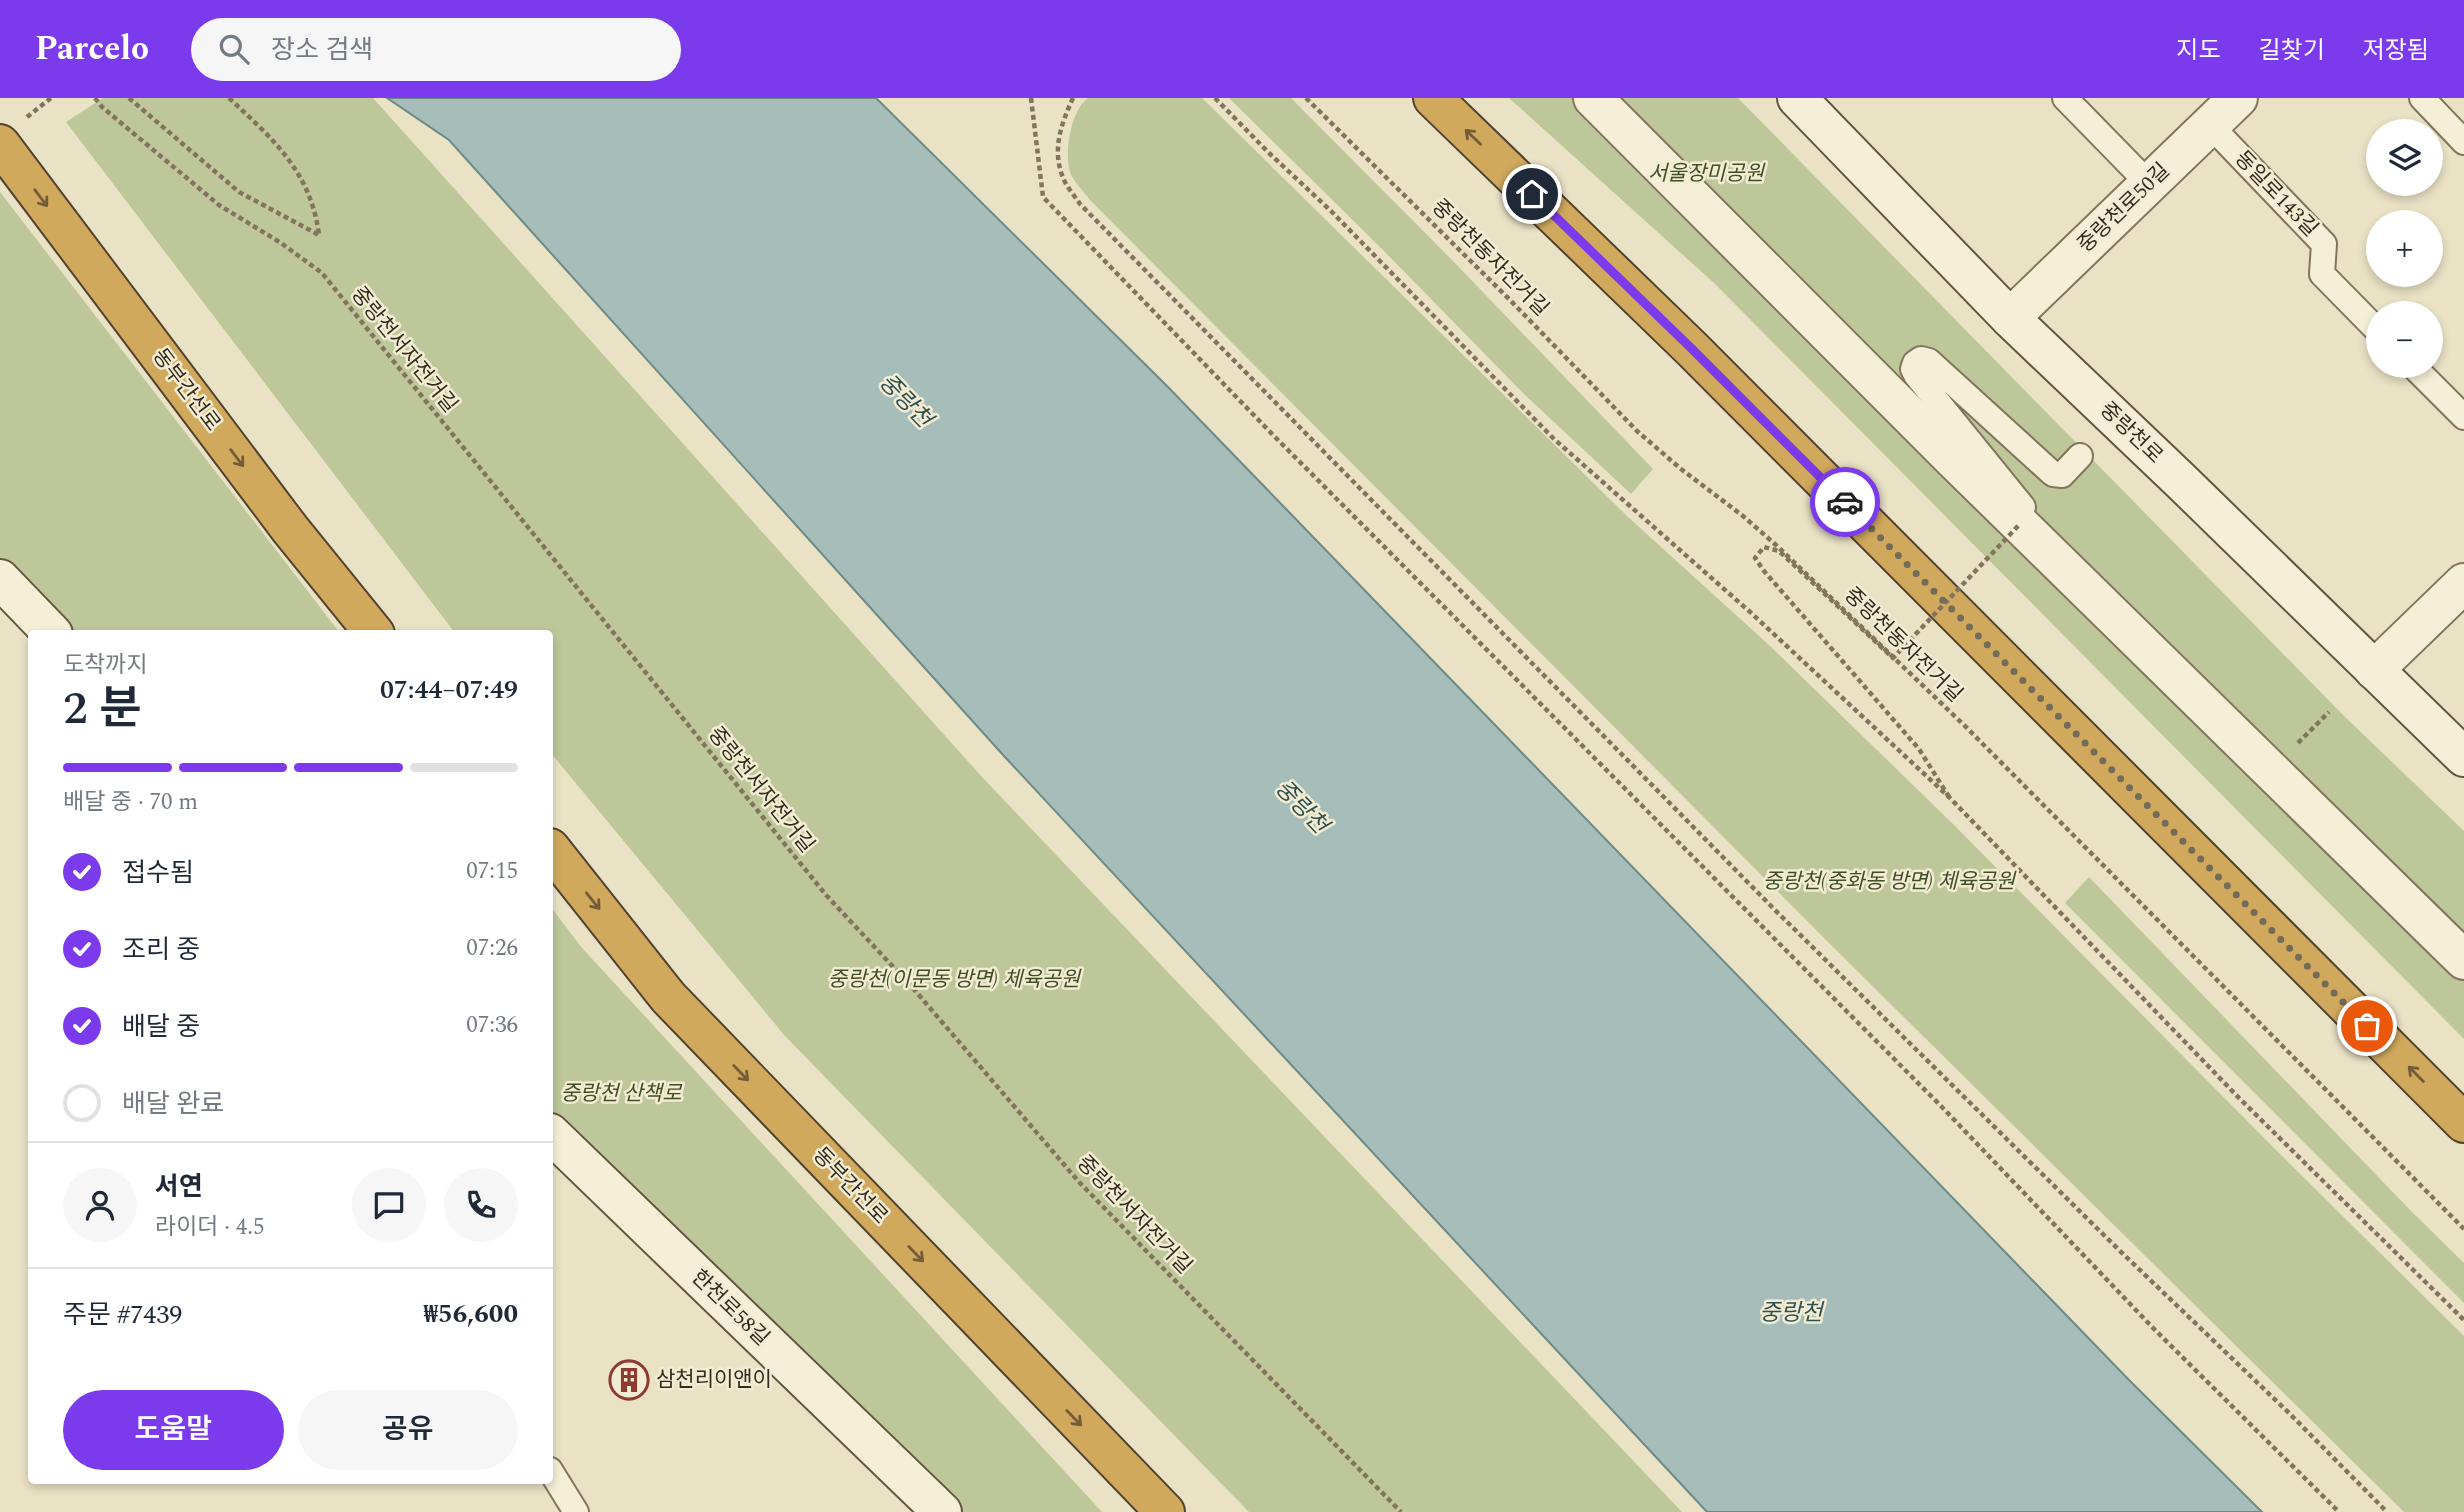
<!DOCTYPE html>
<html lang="ko">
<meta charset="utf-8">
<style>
:root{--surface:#fff;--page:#f6f6f7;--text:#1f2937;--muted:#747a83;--line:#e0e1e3;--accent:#7c3aed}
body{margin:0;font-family:Spectral,"Noto Sans KR",serif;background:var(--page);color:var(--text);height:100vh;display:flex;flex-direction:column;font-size:26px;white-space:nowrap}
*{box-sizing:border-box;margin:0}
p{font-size:23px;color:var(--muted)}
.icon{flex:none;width:38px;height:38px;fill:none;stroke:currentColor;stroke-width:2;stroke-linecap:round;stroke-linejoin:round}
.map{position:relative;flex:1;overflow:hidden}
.details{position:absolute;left:28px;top:532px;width:525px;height:854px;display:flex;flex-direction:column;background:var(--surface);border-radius:7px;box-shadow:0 4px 10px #0003}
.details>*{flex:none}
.fabs{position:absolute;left:2366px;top:21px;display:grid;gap:14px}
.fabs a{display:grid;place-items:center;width:77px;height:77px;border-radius:50%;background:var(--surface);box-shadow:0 4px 10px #0003;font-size:35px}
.pin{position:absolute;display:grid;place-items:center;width:60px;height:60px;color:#fff;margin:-30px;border:4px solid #fff;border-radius:50%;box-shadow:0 2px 7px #0007}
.courier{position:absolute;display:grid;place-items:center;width:70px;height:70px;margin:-35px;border:5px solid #7c3aed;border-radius:50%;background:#fff;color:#222;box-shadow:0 2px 9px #0007}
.headline em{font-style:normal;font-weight:600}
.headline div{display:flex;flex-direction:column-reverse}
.headline{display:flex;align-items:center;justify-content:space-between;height:119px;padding:0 35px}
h1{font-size:46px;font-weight:600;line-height:52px}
.bar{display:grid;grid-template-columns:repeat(4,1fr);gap:10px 7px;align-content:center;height:84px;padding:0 35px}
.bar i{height:9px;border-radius:5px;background:var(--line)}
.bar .active{background:var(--accent)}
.bar p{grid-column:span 4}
.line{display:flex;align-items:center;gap:18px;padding:0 35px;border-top:2px solid var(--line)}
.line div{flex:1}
.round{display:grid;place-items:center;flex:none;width:74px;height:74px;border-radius:37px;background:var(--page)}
ol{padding:0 35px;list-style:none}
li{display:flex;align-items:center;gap:21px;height:77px}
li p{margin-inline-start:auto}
li .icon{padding:7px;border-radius:50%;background:var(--accent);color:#fff;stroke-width:4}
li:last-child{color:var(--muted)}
li i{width:38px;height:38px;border:4px solid var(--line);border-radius:50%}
.button{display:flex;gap:14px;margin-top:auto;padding:14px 35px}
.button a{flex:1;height:80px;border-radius:42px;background:var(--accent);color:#fff;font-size:28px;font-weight:600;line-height:80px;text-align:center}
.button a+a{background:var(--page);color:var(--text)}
header{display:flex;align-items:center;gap:42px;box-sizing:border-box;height:98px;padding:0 35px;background:var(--accent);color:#fff}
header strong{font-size:33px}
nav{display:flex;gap:38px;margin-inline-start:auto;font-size:24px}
.search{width:490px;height:63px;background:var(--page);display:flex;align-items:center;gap:18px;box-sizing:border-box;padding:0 24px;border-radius:38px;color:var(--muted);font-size:26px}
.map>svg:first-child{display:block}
.green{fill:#bdc79a}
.water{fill:#a6bdb9;stroke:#6e8a86;stroke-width:2}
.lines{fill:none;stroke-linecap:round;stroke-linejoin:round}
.lane-casing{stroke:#83745d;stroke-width:28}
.street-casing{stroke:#83745d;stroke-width:42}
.secondary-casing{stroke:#645540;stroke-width:42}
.highway-casing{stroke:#514230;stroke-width:42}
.path{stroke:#83745d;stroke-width:4.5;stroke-dasharray:5 3.5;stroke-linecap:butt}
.lane{stroke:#f5efd7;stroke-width:24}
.street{stroke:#f5efd7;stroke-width:38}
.secondary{stroke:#f5efd7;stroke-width:38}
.highway{stroke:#d1a95d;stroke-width:38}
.path-bridge{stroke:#83745d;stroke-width:4.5;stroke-dasharray:5 3.5;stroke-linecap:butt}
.oneway{stroke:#735d38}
.done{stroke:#746b59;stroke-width:7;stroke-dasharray:0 12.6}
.route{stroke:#7c3aed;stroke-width:9}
.labels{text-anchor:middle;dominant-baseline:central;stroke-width:5;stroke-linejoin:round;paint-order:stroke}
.park-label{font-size:21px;font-style:italic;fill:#414f28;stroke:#f2ecd3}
.street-label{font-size:21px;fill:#342b1f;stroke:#f2ecd3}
.poi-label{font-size:21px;fill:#342b1f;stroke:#f2ecd3;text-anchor:start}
.water-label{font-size:23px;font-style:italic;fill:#305152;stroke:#f2ecd3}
</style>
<header>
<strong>Parcelo</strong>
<div class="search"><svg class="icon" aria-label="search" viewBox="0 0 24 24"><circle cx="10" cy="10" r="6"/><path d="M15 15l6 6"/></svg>장소 검색</div>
<nav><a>지도</a><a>길찾기</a><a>저장됨</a></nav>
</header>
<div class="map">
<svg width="2464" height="1414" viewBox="0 0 2464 1414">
<rect width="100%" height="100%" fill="#eae2c5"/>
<!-- green -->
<g class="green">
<path d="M103,0H373L982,679L1682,1414H1249L785,938L550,654V536L455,535L66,24Z"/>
<path d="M1088,0H1202L1628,419L1769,547L1953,726L2275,1051L2464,1238V1414H2404L1830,846L1090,102C1084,94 1073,83 1070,74C1064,54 1071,12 1088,0Z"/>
<path d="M1229,0H1291L1453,163L1653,371L1631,396L1525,297L1382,151Z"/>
<path d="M1509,0H1738L2343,617L2464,733V941L1714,185Z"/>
<path d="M0,94L340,535H56L0,471Z"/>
<path d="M2089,779L2411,1113L2464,1165V1205L2065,805Z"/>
<path d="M550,808L582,850L1102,1414H943L550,1027Z"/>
</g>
<!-- water -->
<path class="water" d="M387,0H876L1167,288L2129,1282L2262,1414H1707L1004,658L449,42Z"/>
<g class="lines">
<!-- lane casing -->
<g class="lane-casing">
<g id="lane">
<path d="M2065,0L2149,86"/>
<path d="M2422,0L2464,44"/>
<path d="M2210,27L2324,146L2322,176L2378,233"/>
<path d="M2413,268L2464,319"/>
<path d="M2023,409L1916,277L1913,271L1915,265L1921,261L1929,263L2053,376L2062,377L2080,358"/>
<path d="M550,1372L576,1414"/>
</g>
</g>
<!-- street casing -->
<g class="street-casing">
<g id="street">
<path d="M1593,0L1952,360L2464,862"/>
<path d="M2010,220L2238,0"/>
<path d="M2374,572L2464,485"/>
</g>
</g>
<!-- secondary casing -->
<g class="secondary-casing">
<g id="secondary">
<path d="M1797,0L2010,220L2182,384L2464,659"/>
<path d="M0,481L53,536"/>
<path d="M550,1035L942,1414"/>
</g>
</g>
<!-- highway casing -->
<g class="highway-casing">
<g id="highway">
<path d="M1433,0L1691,250L2464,1025"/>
<path d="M0,46L290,431L375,536"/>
<path d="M550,750L668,899L1165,1414"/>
</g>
</g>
<!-- path -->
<g class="path">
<path d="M95,0L102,9L219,107L281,145L322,175L826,797L912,889L1079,1084L1401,1414"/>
<path d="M129,0L239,94L319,137"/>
<path d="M229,0C273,41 311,74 319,137"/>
<path d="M1031,0L1043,99L1274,338L1941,1008L2155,1232L2339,1414"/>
<path d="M1073,0C1062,24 1052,50 1062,77C1065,87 1074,97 1080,106L1774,811L2119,1152L2289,1315L2387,1414"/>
<path d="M1215,0L1269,55L1331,113L1554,341L1749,513L1949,699L2239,1000L2464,1222"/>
<path d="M1306,0L1511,203L1637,333L1681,371L1743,418L1776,447L1965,628L2464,1131"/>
<path d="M27,19L51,0"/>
<path d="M2298,645L2329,614"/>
</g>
<!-- lane -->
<use href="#lane" class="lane"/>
<!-- street -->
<use href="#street" class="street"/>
<!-- secondary -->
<use href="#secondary" class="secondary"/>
<!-- highway -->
<use href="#highway" class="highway"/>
<!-- path-bridge -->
<path class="path-bridge" d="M1949,699L1919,651L1764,473L1755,460L1764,449L1779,453L1893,560L2019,427"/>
</g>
<!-- one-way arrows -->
<defs><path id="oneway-shaft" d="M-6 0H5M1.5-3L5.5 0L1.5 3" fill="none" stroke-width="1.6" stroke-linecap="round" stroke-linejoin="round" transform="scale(1.75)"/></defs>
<g class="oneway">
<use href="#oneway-shaft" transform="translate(1473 39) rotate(-136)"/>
<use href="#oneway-shaft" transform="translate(41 100) rotate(53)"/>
<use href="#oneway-shaft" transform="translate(237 360) rotate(53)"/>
<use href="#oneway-shaft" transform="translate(593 803) rotate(51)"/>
<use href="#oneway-shaft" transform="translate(741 975) rotate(46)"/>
<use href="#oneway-shaft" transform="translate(2416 976) rotate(-135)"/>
<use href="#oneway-shaft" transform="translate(916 1156) rotate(46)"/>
<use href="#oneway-shaft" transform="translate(1074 1320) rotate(46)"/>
</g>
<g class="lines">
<!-- done -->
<path class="done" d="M1845,404L2367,928"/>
<!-- route -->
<path class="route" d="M1532,96L1691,250L1845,404"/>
</g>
<!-- icons -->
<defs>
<g id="building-ring" transform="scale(2.0125)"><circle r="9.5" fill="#f2ecd3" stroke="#8c3a32" stroke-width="1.5"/><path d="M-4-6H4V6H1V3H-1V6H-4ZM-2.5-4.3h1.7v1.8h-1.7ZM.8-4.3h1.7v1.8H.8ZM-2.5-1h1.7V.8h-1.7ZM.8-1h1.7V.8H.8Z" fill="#8c3a32"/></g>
</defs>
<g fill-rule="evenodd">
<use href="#building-ring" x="629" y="1282"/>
</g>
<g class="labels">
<!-- park labels -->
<g class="park-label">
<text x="1706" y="76">서울장미공원</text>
<text x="1889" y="784">중랑천(중화동 방면) 체육공원</text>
<text x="954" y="882">중랑천(이문동 방면) 체육공원</text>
<text x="621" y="996">중랑천 산책로</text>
</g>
<!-- street labels -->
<g class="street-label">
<text transform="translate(2276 96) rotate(46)">동일로143길</text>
<text transform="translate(2124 110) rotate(-44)">중랑천로50길</text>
<text transform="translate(1490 160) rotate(45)">중랑천동자전거길</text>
<text transform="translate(404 252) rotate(51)">중랑천서자전거길</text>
<text transform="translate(186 292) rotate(53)">동부간선로</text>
<text transform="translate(2131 335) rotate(44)">중랑천로</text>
<text transform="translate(1903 547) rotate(44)">중랑천동자전거길</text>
<text transform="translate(761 692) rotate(51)">중랑천서자전거길</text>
<text transform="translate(850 1088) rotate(46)">동부간선로</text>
<text transform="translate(1134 1117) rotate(46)">중랑천서자전거길</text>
<text transform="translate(730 1210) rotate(44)">한천로58길</text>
</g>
<!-- poi labels -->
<g class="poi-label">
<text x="656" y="1282">삼천리이앤이</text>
</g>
<!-- water labels -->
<g class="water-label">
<text transform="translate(905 303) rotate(46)">중랑천</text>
<text transform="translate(1301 709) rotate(46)">중랑천</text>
<text x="1791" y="1215">중랑천</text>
</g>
</g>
</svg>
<div class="fabs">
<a><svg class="icon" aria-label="layers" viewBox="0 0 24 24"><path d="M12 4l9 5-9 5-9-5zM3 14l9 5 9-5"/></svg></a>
<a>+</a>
<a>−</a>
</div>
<div class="pin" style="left:2367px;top:928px;background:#ea580c"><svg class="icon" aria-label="bag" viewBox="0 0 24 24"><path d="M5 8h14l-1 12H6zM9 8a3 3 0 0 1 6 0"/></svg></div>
<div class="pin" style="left:1532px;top:96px;background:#1f2937"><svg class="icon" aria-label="home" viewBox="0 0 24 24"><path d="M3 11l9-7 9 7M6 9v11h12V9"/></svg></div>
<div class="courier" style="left:1845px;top:404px"><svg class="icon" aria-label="car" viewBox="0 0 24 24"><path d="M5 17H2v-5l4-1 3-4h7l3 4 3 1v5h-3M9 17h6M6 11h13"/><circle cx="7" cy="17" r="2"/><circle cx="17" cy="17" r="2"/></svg></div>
<section class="details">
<div class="headline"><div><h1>2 분</h1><p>도착까지</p></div><em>07:44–07:49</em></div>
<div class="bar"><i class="active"></i><i class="active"></i><i class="active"></i><i></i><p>배달 중 · 70 m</p></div>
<ol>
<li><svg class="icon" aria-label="check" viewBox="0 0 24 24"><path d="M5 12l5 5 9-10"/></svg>접수됨<p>07:15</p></li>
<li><svg class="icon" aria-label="check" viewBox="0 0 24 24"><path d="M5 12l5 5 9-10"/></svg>조리 중<p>07:26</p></li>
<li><svg class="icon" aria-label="check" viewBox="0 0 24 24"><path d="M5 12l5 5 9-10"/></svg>배달 중<p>07:36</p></li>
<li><i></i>배달 완료</li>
</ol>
<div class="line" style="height:126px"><a class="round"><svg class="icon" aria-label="person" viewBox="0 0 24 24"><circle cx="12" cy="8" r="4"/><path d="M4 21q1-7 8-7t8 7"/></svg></a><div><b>서연</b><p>라이더 · 4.5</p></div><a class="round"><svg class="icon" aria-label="chat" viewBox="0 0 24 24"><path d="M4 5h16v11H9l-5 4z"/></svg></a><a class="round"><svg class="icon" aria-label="phone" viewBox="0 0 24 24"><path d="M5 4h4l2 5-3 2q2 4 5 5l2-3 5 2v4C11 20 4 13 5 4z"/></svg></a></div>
<div class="line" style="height:91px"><div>주문 #7439</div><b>₩56,600</b></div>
<div class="button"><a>도움말</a><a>공유</a></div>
</section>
</div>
